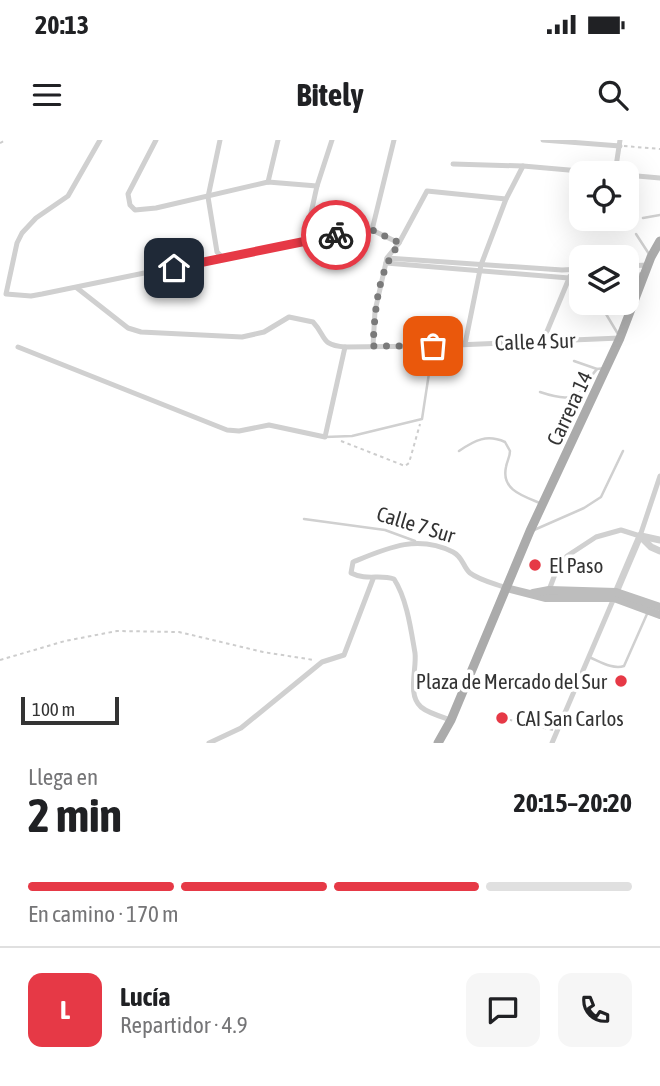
<!DOCTYPE html>
<html lang="es">
<meta charset="utf-8">
<style>
:root{--surface:#fff;--page:#f6f6f6;--text:#202124;--muted:#757577;--line:#e0e0e0;--accent:#e63946}
body{margin:0;font-family:"Asap Condensed",sans-serif;background:var(--page);color:var(--text);height:100vh;display:flex;flex-direction:column;font-size:26px;white-space:nowrap}
*{box-sizing:border-box;margin:0}
p{font-size:23px;color:var(--muted)}
.icon{flex:none;width:38px;height:38px;fill:none;stroke:currentColor;stroke-width:2;stroke-linecap:round;stroke-linejoin:round}
.map{position:relative;height:603px;overflow:hidden}
.drawer{display:flex;flex-direction:column;background:var(--surface);flex:1}
.drawer>*{flex:none}
.controls{position:absolute;left:569px;top:21px;display:grid;gap:14px}
.controls a{display:grid;place-items:center;width:70px;height:70px;border-radius:14px;background:var(--surface);box-shadow:0 7px 28px #0002;font-size:35px}
.scale{position:absolute;left:21px;bottom:18px;width:98px;box-sizing:border-box;padding-left:7px;border:4px solid #333;border-top:0;font-size:19px;line-height:24px;white-space:nowrap;color:#333;-webkit-text-stroke:5px #fff;paint-order:stroke}
.pin{position:absolute;display:grid;place-items:center;width:60px;height:60px;color:#fff;margin:-30px;border-radius:14px;box-shadow:0 4px 10px #0006}
.courier{position:absolute;display:grid;place-items:center;width:70px;height:70px;margin:-35px;border:5px solid #e63946;border-radius:50%;background:#fff;color:#222;box-shadow:0 2px 9px #0007}
.summary em{font-style:normal;font-weight:700}
.summary div{display:flex;flex-direction:column-reverse}
.summary{display:flex;align-items:center;justify-content:space-between;height:119px;padding:0 28px}
h1{font-size:46px;font-weight:700;line-height:52px}
.bar{display:grid;grid-template-columns:repeat(4,1fr);gap:10px 7px;align-content:center;height:84px;padding:0 28px}
.bar i{height:9px;border-radius:5px;background:var(--line)}
.bar .active{background:var(--accent)}
.bar p{grid-column:span 4}
.line{display:flex;align-items:center;gap:18px;padding:0 28px;border-top:2px solid var(--line)}
.line div{flex:1}
.round{display:grid;place-items:center;flex:none;width:74px;height:74px;border-radius:14px;background:var(--page)}
.status{display:flex;justify-content:space-between;align-items:center;height:49px;padding:0 35px;background:var(--surface);direction:ltr}
.status svg{height:19px;fill:currentColor}
header{display:flex;justify-content:space-between;align-items:center;height:91px;padding:0 28px;background:var(--surface);font-size:32px;font-weight:700}
.map>svg:first-child{display:block}
.lines{fill:none;stroke-linecap:round;stroke-linejoin:round}
.path{stroke:#cdcdcd;stroke-width:2;stroke-dasharray:3.5 3.5;stroke-linecap:butt}
.service{stroke:#d0d0d0;stroke-width:2.5}
.minor{stroke:#d0d0d0;stroke-width:5}
.tertiary{stroke:#d0d0d0;stroke-width:7}
.secondary{stroke:#bdbdbd;stroke-width:8}
.primary{stroke:#ababab;stroke-width:9}
.done{stroke:#7a7a7a;stroke-width:7;stroke-dasharray:0 12.6}
.route{stroke:#e63946;stroke-width:9}
.poi-dot{fill:#e63946;stroke:#fff;stroke-width:2.5}
.labels{text-anchor:middle;dominant-baseline:central;stroke-width:7;stroke-linejoin:round;paint-order:stroke}
.street-label{font-size:21px;fill:#333;stroke:#fff}
.poi-label{font-size:21px;fill:#333;stroke:#fff;text-anchor:start}
</style>
<div class="status"><b>20:13</b><svg viewBox="0 0 49 12"><path d="M0 12V9h3v3zM5 12V6h3v6zM10 12V3h3v9zM15 12V0h3v12zM26 1h20v11H26zM47 4h2v5h-2z"/></svg></div>
<header><svg class="icon" aria-label="menu" viewBox="0 0 24 24"><path d="M4 6h16M4 12h16M4 18h16"/></svg>Bitely<svg class="icon" aria-label="search" viewBox="0 0 24 24"><circle cx="10" cy="10" r="6"/><path d="M15 15l6 6"/></svg></header>
<div class="map">
<svg width="660" height="603" viewBox="0 0 660 603">
<rect width="100%" height="100%" fill="#fff"/>
<g class="lines">
<!-- path -->
<g class="path">
<path d="M0,3L6,0"/>
<path d="M624,6L660,9"/>
<path d="M341,301L405,326L409,323L420,284"/>
<path d="M0,520L65,501L117,491L179,492L263,512L314,520"/>
<path d="M502,578L553,590"/>
</g>
<!-- service -->
<g class="service">
<path d="M643,78L660,75"/>
<path d="M636,94L649,114"/>
<path d="M626,139L642,133"/>
<path d="M606,165V174L618,194"/>
<path d="M574,221L597,229L605,228"/>
<path d="M540,252C558,258 576,263 587,244C591,238 592,234 597,229"/>
<path d="M325,297L352,296L422,279L433,207"/>
<path d="M459,311C475,300 487,294 505,302L510,311C510,317 507,321 506,327C501,350 523,356 540,363"/>
<path d="M304,379L385,390L415,401"/>
<path d="M534,390L584,368L601,357L623,311"/>
<path d="M589,517C599,521 613,530 624,526L647,474"/>
</g>
<!-- minor -->
<g class="minor">
<path d="M100,0L68,56L36,78L22,93L17,103L6,154L31,156L42,154L305,100L372,90L399,103"/>
<path d="M156,0L128,54L130,65L135,70L156,68L268,42L317,46"/>
<path d="M220,0L208,57L217,112L223,118"/>
<path d="M543,0L620,6"/>
<path d="M453,24L523,26L603,33"/>
<path d="M615,33L620,0"/>
<path d="M626,35L660,38"/>
<path d="M268,42L278,0"/>
<path d="M372,90L394,0"/>
<path d="M305,100L317,46L332,0"/>
<path d="M387,118L562,130L581,129"/>
<path d="M386,123L569,138"/>
<path d="M626,126L648,125"/>
<path d="M77,148L128,188L141,192L242,197L264,192L289,177L313,182C327,197 320,205 345,207L433,206L620,198"/>
<path d="M543,201L570,136"/>
<path d="M465,204L481,125L506,59L523,26"/>
<path d="M373,206L375,171L387,118L399,103L427,51L506,59"/>
<path d="M18,207L227,290L239,291L269,285L325,297L345,207"/>
<path d="M549,450L557,429L567,416L596,397L621,390L640,396L660,336"/>
<path d="M451,580C442,577 428,573 421,567C407,555 417,529 415,513C411,490 407,459 394,439C379,434 367,441 351,433L353,422C387,408 417,394 453,412C463,417 463,427 470,433C479,440 496,444 506,448"/>
<path d="M209,603L241,588L322,522L344,515L373,439"/>
<path d="M552,603L614,458"/>
</g>
<!-- tertiary -->
<g class="tertiary">
<path d="M640,396L651,407L660,411"/>
<path d="M641,396L660,400"/>
<path d="M614,457L640,396"/>
</g>
<!-- secondary -->
<g class="secondary">
<path d="M506,448L546,458H614L660,475"/>
<path d="M533,453L549,450L616,452L660,467"/>
</g>
<!-- primary -->
<path class="primary" d="M438,603L451,580L530,391L620,198L651,117L660,101"/>
</g>
<g class="lines">
<!-- done -->
<path class="done" d="M336,95L372,90L400,103C377,131 375,171 373,206H433"/>
<!-- route -->
<path class="route" d="M174,128L336,95"/>
</g>
<!-- markers -->
<g class="poi-dot">
<circle cx="535" cy="425" r="7"/>
<circle cx="621" cy="541" r="7"/>
<circle cx="502" cy="578" r="7"/>
</g>
<g class="labels">
<!-- street labels -->
<g class="street-label">
<text transform="translate(535 201) rotate(-2)">Calle 4 Sur</text>
<text transform="translate(569 268) rotate(-65)">Carrera 14</text>
<text transform="translate(416 384) rotate(17)">Calle 7 Sur</text>
</g>
<!-- poi labels -->
<g class="poi-label">
<text x="549" y="425">El Paso</text>
<text x="607" y="541" text-anchor="end">Plaza de Mercado del Sur</text>
<text x="516" y="578">CAI San Carlos</text>
</g>
</g>
</svg>
<div class="controls">
<a><svg class="icon" aria-label="locate" viewBox="0 0 24 24"><circle cx="12" cy="12" r="6"/><path d="M12 2v4M12 18v4M2 12h4M18 12h4"/></svg></a>
<a><svg class="icon" aria-label="layers" viewBox="0 0 24 24"><path d="M12 4l9 5-9 5-9-5zM3 14l9 5 9-5"/></svg></a>
</div>
<div class="scale">100 m</div>
<div class="pin" style="left:433px;top:206px;background:#ea580c"><svg class="icon" aria-label="bag" viewBox="0 0 24 24"><path d="M5 8h14l-1 12H6zM9 8a3 3 0 0 1 6 0"/></svg></div>
<div class="pin" style="left:174px;top:128px;background:#1f2937"><svg class="icon" aria-label="home" viewBox="0 0 24 24"><path d="M3 11l9-7 9 7M6 9v11h12V9"/></svg></div>
<div class="courier" style="left:336px;top:95px"><svg class="icon" aria-label="bike" viewBox="0 0 24 24"><circle cx="6" cy="16" r="4"/><circle cx="18" cy="16" r="4"/><path d="M6 16l4-8h5l3 8M10 8l3 8H6M13 5h3"/></svg></div>
</div>
<section class="drawer">
<div class="summary"><div><h1>2 min</h1><p>Llega en</p></div><em>20:15–20:20</em></div>
<div class="bar"><i class="active"></i><i class="active"></i><i class="active"></i><i></i><p>En camino · 170 m</p></div>
<div class="line" style="height:126px"><b class="round" style="background:var(--accent);color:#fff">L</b><div><b>Lucía</b><p>Repartidor · 4.9</p></div><a class="round"><svg class="icon" aria-label="chat" viewBox="0 0 24 24"><path d="M4 5h16v11H9l-5 4z"/></svg></a><a class="round"><svg class="icon" aria-label="phone" viewBox="0 0 24 24"><path d="M5 4h4l2 5-3 2q2 4 5 5l2-3 5 2v4C11 20 4 13 5 4z"/></svg></a></div>
</section>
